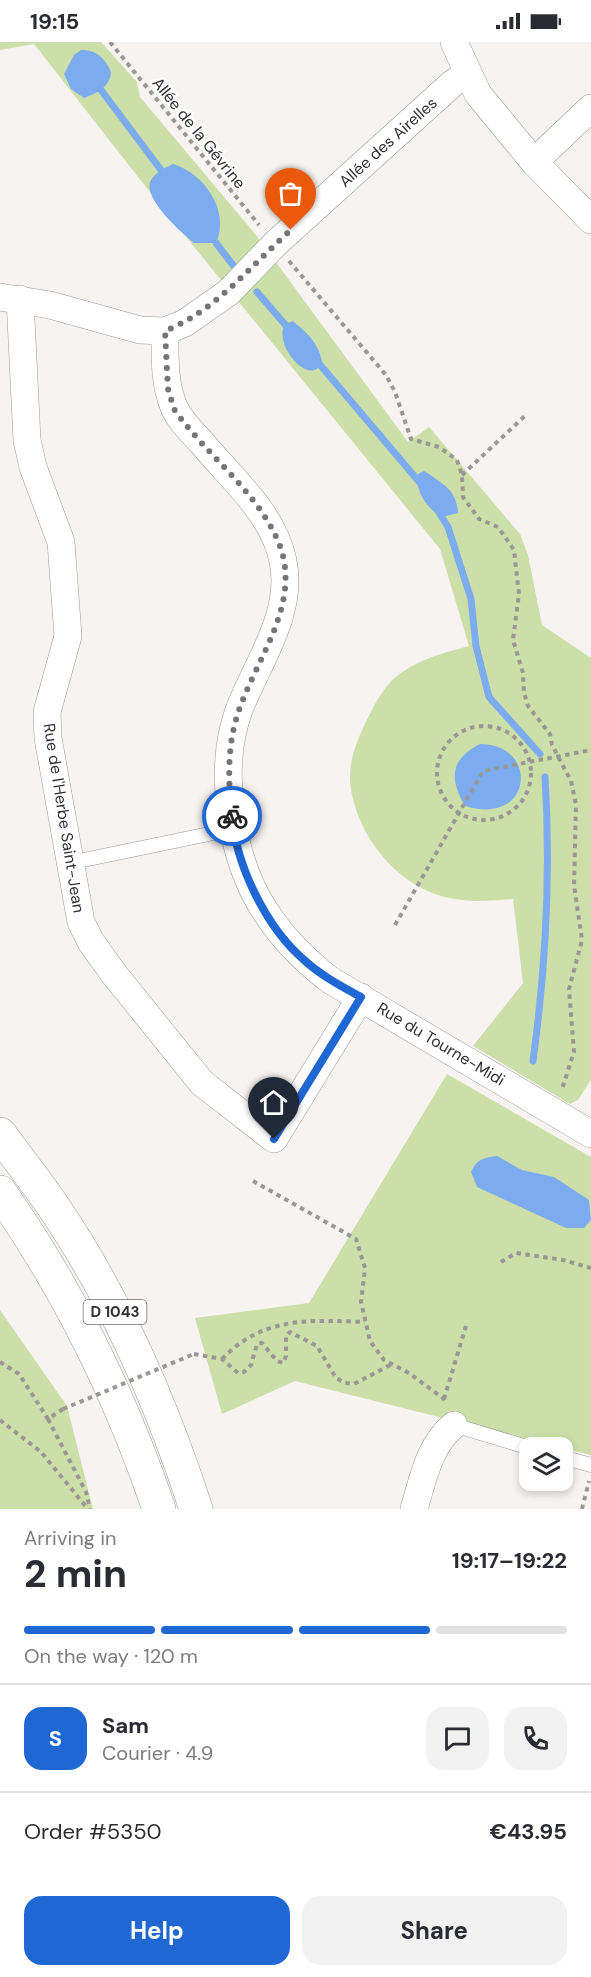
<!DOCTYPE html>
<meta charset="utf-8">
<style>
:root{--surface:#fff;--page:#f2f2f3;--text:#2b2b33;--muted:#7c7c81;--line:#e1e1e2;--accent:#1f68d4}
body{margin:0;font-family:"DM Sans",sans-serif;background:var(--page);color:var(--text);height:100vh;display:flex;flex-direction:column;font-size:22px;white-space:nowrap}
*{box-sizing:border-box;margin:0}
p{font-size:20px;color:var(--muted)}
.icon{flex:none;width:33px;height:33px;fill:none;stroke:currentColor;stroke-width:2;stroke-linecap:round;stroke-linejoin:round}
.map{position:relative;height:1467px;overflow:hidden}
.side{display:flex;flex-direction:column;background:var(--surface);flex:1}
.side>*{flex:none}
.controls{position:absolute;left:519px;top:1395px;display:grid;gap:12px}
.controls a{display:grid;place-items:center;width:54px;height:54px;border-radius:12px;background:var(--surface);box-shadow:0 3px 9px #0003;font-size:30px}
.pin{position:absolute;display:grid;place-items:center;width:51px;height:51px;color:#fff;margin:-62px -26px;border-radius:50% 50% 50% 0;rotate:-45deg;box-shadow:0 0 6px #0007}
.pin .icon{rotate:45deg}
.courier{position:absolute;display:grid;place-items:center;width:60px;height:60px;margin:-30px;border:4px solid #1f68d4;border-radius:50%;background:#fff;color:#222;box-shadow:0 2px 8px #0007}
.headline em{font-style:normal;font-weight:700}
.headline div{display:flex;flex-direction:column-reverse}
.headline{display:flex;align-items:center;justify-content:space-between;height:102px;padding:0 24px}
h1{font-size:39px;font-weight:700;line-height:45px}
.bar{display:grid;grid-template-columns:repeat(4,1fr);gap:9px 6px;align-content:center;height:72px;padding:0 24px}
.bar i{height:8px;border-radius:4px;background:var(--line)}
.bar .on{background:var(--accent)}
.bar p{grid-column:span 4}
.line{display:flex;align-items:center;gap:15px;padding:0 24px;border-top:2px solid var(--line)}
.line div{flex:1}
.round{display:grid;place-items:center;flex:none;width:63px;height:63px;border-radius:18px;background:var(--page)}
.action{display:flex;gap:12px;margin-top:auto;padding:12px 24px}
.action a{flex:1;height:69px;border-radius:18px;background:var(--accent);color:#fff;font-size:24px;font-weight:700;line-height:69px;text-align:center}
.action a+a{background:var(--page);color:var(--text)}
.status{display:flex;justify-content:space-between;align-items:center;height:42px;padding:0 30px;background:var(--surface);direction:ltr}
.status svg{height:16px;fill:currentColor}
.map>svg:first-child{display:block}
.green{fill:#ccdfa8}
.water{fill:#7cacef}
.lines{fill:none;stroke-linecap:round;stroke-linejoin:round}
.stream{stroke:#7cacef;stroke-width:7}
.lane-casing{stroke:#9c9897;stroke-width:15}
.street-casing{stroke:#9c9897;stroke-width:28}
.highway-casing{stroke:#9c9897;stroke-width:34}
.path{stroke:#9a9796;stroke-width:4;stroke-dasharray:4.5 4.5;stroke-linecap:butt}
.lane{stroke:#fff;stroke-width:14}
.street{stroke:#fff;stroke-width:27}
.highway{stroke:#fff;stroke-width:33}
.path-bridge{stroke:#9a9796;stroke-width:4;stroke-dasharray:4.5 4.5;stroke-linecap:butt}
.done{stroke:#777474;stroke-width:6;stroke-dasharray:0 10.8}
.route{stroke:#1f68d4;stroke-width:8}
.labels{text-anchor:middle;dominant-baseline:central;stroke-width:5;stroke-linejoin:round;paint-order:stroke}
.shield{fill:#fff;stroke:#706e6e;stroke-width:1.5}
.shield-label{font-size:15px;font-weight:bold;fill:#323030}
.street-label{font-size:16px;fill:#323030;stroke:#fff}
</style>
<div class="status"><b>19:15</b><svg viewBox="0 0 49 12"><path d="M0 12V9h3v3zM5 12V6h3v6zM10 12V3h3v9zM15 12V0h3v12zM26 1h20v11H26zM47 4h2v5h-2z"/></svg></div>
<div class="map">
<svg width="591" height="1467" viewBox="0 0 591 1467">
<rect width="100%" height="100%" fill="#f7f3f1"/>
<!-- green -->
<g class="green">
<path d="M0,0H101L137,40L140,55L256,193L408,400L429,385L520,492L528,513L542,583L591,616V1038L578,1058L570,1062L473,1004L523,941L513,857C489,859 464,861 441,854C394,840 359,794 351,748C347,725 355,702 365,682C374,664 384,642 401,631C422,616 444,611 469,604L440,507L160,163L34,2L0,8Z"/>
<path d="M447,1032L591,1115V1413L295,1339L222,1372L195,1276L309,1261Z"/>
<path d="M0,1268L67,1364L93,1467H0Z"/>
</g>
<!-- water -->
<g class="water">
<path d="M81,8C96,7 106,17 111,30C110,45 97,51 84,56L71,47L64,32L74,13Z"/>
<path d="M173,122C204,131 231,170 216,201H194C182,191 141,155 151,138C156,130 165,126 173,122Z"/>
<path d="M293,279C307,291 318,300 322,319C313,348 272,304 285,282Z"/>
<path d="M424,429C442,441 457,448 458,471L442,475C428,468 414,448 418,432Z"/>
<path d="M480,702C540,702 533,785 465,764C449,737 450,717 480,702Z"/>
<path d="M497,1114L522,1128L554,1135L589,1158L591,1178L584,1186H566L477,1145L471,1130C477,1117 483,1116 497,1114Z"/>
</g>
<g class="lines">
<!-- stream -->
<g class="stream">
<path d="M101,48L161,128"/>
<path d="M216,201L233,223"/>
<path d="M257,250L289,287"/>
<path d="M316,318L421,442"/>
<path d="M438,469L448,485L471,557L476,604L489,655L540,712"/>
<path d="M533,1019C546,924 551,831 545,735"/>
</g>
<!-- lane casing -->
<g class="lane-casing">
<g id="lane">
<path d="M69,821L233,787"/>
<path d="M454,1383L530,1406"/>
<path d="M562,1415L591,1423"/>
</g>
</g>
<!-- street casing -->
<g class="street-casing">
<g id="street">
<path d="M454,0L478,52L534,120L591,178"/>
<path d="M534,120L591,66"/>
<path d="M0,255L50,263L140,288L165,289L185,281L229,250L275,202L453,41L467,32"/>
<path d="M20,257L27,398L33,425L61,500L68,594L47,670L48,696L81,880L91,900L114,932L202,1041L274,1097L361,955"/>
<path d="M165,289C165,315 164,341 174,365C180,379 192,390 202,401C231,436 274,472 283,519C294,572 257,621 239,668C217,728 231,817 265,869C283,897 304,918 330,938L591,1092"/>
<path d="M414,1467C423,1437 429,1403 454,1383"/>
</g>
</g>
<!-- highway casing -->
<g class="highway-casing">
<g id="highway">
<path d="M0,1092C19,1118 39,1143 57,1170C118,1261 162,1362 196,1467"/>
<path d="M0,1150C68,1247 121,1355 159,1467"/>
</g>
</g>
<!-- path -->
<g class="path">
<path d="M110,0L259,183"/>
<path d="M289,219L386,333L395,350L411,397L439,405L457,418L462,433L463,455L479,477L498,485L514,508L519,552L513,598L523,631L524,651L528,664L550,692L552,703L571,739L576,763L574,843L582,898L569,947L574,1010L562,1047"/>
<path d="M462,433L527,372"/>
<circle cx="484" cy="731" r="47"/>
<path d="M395,883L483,729L591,708"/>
<path d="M253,1139L356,1197L365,1226L361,1260L370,1299L384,1318L409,1331L444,1357L447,1362"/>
<path d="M501,1220L516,1211L563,1218L591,1226"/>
<path d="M194,1312L222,1317L238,1331L244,1330L251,1323L257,1302L262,1301L277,1319L283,1321L286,1314V1294L290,1290L317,1304L336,1336L345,1341L354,1342L392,1322"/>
<path d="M222,1317C263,1274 310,1278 365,1280"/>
<path d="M0,1320L19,1332L48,1377"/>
<path d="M444,1357L466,1284"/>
<path d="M63,1367L48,1377L86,1450L90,1467"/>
<path d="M0,1378L41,1410L88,1467"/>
<path d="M582,1467L589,1439"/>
</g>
<!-- lane -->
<use href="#lane" class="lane"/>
<!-- street -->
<use href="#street" class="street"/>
<!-- highway -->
<use href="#highway" class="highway"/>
<!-- path-bridge -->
<path class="path-bridge" d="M63,1367L194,1312"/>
</g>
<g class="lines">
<!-- done -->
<path class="done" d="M232,774C228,739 227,705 238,671C256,616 304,560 278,499C256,448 205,412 174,367L168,347L165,289C217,268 250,224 291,188"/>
<!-- route -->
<path class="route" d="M232,774C236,823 266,885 303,917C320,933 341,944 361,955L274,1097"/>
</g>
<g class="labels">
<!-- shield labels -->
<rect class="shield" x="83.5" y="1258" width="63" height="24" rx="4.5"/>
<g class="shield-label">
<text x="115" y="1270">D 1043</text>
</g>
<!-- street labels -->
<g class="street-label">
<text transform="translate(199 91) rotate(51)">Allée de la Gévrine</text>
<text transform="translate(388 100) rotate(-42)">Allée des Airelles</text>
<text transform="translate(64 776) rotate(81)">Rue de l'Herbe Saint-Jean</text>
<text transform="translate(441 1002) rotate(31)">Rue du Tourne-Midi</text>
</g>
</g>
</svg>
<div class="controls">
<a><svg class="icon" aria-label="layers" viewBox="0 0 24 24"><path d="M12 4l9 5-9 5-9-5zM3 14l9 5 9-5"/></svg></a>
</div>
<div class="pin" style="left:291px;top:188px;background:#ea580c"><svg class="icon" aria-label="bag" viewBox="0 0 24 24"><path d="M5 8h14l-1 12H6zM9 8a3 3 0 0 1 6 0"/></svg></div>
<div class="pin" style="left:274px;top:1097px;background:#1f2937"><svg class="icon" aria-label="home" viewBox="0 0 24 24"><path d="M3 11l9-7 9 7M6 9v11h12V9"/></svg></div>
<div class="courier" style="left:232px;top:774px"><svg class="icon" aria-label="bike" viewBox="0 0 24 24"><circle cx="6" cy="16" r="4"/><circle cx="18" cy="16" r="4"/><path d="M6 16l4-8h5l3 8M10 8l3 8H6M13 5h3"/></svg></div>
</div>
<section class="side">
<div class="headline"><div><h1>2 min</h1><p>Arriving in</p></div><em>19:17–19:22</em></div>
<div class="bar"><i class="on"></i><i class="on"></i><i class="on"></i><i></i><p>On the way · 120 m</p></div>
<div class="line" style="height:108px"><b class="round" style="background:var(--accent);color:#fff">S</b><div><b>Sam</b><p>Courier · 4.9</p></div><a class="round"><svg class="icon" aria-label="chat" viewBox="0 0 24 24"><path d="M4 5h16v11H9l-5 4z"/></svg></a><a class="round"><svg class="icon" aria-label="phone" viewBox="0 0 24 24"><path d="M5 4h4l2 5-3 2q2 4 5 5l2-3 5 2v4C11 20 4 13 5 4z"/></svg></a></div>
<div class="line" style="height:78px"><div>Order #5350</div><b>€43.95</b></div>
<div class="action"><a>Help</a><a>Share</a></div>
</section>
